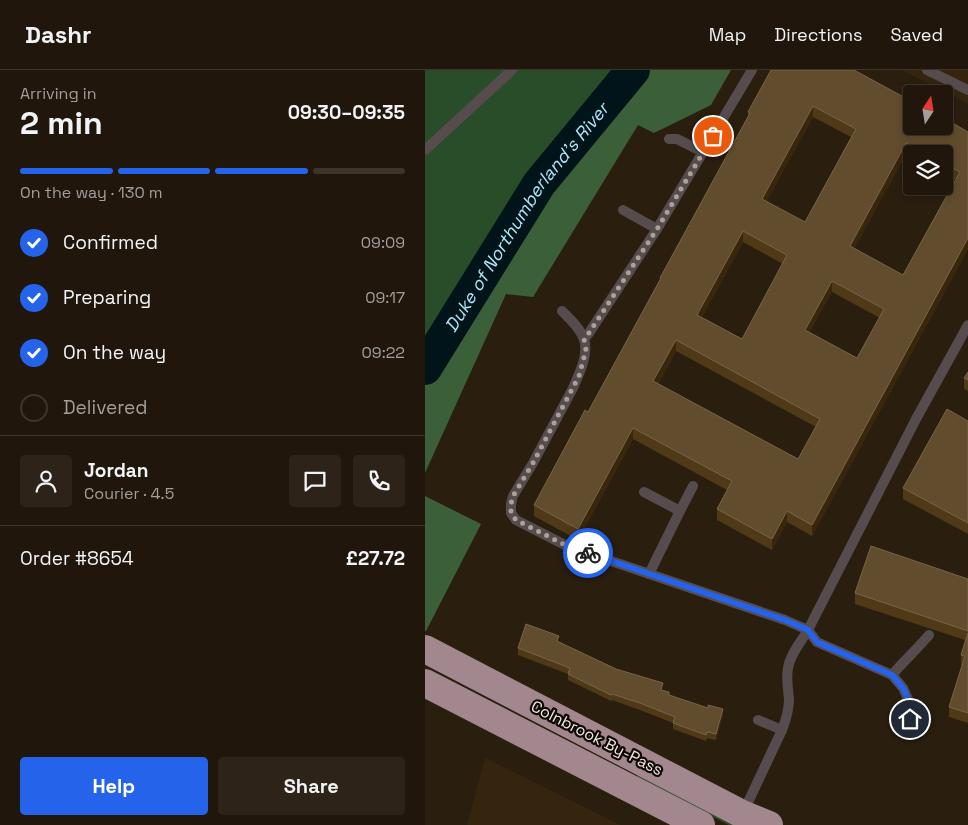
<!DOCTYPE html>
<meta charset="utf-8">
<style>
:root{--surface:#20160b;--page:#2d2319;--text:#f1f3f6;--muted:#a29f9d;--line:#3d352c;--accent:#2563eb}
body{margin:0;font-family:"Space Grotesk",sans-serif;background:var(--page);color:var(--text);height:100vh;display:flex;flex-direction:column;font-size:19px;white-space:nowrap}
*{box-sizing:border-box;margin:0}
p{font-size:16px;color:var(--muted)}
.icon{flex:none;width:28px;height:28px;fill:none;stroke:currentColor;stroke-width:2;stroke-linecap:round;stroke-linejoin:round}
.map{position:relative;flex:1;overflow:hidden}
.drawer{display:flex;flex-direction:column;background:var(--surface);width:425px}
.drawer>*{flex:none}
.needle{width:32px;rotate:12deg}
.controls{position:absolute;left:478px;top:15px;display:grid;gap:10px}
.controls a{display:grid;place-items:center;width:50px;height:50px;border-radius:5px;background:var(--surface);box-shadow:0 2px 8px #0003,0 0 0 1px var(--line);font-size:25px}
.pin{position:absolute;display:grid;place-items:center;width:42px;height:42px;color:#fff;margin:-21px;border:2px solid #fff;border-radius:50%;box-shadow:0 1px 5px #0007}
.courier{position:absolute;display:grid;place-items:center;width:50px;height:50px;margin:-25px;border:4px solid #2563eb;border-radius:50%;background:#fff;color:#222;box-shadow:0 1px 6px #0007}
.headline em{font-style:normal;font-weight:800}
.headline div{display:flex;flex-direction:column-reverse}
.headline{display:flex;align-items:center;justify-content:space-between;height:85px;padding:0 20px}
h1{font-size:32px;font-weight:800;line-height:38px}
.bar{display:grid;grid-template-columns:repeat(4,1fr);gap:8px 5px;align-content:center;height:60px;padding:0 20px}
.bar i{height:6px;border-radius:4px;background:var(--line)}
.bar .active{background:var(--accent)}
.bar p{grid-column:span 4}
.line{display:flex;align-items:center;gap:12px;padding:0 20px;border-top:1px solid var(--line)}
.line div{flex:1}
.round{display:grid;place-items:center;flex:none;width:52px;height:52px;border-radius:5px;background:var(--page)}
ol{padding:0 20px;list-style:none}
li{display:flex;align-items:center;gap:15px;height:55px}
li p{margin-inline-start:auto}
li .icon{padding:5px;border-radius:50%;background:var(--accent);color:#fff;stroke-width:4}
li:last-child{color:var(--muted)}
li i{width:28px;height:28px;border:2px solid var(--line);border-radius:50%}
.button{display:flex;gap:10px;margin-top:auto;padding:10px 20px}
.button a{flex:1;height:58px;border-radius:5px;background:var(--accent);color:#fff;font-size:20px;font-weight:800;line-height:58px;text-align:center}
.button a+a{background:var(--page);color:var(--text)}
header{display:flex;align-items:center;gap:30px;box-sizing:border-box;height:70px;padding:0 25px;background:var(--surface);border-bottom:1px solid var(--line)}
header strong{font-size:24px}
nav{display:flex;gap:28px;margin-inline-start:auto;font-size:18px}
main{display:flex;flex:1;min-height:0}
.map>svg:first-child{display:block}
.built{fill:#35250f}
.green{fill:#2a4d29}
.forest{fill:#3b6039}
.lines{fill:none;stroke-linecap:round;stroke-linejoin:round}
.river{stroke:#01141a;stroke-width:34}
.lane{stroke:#564c4e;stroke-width:10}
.highway{stroke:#a2888e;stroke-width:28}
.wall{fill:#503917;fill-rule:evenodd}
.shaded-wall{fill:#3a260b}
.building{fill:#614c2d;stroke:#786448;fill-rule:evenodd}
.done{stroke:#aba196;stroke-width:5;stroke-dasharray:0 9}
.route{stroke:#2563eb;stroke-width:6}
.labels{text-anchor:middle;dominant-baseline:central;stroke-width:4.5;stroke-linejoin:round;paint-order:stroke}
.street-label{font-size:16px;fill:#f1e8df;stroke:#0e0904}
.water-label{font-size:18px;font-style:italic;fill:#ade6f8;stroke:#0e0904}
</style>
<header>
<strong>Dashr</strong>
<nav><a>Map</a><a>Directions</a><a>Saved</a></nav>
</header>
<main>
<section class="drawer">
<div class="headline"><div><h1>2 min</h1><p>Arriving in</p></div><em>09:30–09:35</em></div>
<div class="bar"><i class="active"></i><i class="active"></i><i class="active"></i><i></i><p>On the way · 130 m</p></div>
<ol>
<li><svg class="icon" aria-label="check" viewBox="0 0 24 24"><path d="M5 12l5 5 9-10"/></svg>Confirmed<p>09:09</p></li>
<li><svg class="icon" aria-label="check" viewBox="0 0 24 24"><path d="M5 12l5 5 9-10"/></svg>Preparing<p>09:17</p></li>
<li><svg class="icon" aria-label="check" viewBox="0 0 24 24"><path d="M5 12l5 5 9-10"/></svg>On the way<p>09:22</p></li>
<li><i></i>Delivered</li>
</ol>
<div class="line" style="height:90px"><a class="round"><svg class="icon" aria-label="person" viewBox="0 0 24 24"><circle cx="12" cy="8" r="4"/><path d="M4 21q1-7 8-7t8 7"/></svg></a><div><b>Jordan</b><p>Courier · 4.5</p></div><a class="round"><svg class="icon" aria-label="chat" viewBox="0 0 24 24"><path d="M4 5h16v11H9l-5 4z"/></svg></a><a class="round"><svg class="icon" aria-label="phone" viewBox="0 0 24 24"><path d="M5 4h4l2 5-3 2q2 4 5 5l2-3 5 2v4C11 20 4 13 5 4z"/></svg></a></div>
<div class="line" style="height:65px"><div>Order #8654</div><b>£27.72</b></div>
<div class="button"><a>Help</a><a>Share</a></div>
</section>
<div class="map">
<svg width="543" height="755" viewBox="0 0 543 755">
<rect width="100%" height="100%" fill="#2a1e0f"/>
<!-- built -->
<g class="built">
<path d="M477,0H543V34Z"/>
<path d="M60,688L196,755H42Z"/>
</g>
<!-- green -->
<g class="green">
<path d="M0,0H208L114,114L0,298Z"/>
<path d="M213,704L318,755H304L211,708Z"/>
</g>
<!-- forest -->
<g class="forest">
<path d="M217,0H306L286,35L229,63L213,55L108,227L81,224L0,403V309L120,118Z"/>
<path d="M0,426L56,454L1,561H0Z"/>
</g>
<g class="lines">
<!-- river -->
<path class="river" id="s1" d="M0,298L114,114L208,0"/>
<!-- lane -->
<g class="lane">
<path d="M502,0L543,20"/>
<path d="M244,69H252L278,82"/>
<path d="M0,80L87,0"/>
<path d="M198,140L232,159"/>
<path d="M137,241C145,249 155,258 159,269C164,285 154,304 148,318L108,393L88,426L86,434V443L91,450L142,476L360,550L383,560L491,349L543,255"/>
<path d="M159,269L164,263L232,159L327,0"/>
<path d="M219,422L255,441L224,504"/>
<path d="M255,441L268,416"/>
<path d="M467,605C479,591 492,579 504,565"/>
<path d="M333,650L357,660"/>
<path d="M318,743L357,660C361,650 364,640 364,629C363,619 361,609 363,598C365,584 376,572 383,560L392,572L467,605L478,618L488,640L485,649"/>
</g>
<!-- highway -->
<g class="highway">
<path d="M0,579L317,744L344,755"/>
<path d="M0,613L276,755"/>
</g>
</g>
<!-- wall -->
<g class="wall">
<path d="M346,0L543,62V179L387,466L362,452L347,480L292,450V439L302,420L208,369L153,470L109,446V435L163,342L235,211V208L323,47V42ZM388,47L426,67L380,152L341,132ZM481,84L486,87V84H519V104L530,110L478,205L429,179ZM318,172L358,194L317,269L277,247ZM407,222L455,248L432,288L384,262ZM251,281L391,357L373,389L233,314Z"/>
<path d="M543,302V321L539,319V308Z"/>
<path d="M543,351V464L478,429V418Z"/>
<path d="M543,509V653L524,647V637L537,596L536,595V585L540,570L430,534V523Z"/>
<path d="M134,572L191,599L237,620L244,625L298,645L291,670L282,668L281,671L248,659V653L215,640L187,630L186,631L143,610V604L93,585V578Z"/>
</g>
<!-- shaded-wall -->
<g class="shaded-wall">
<path d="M388,36V47L337,140V129Z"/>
<path d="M481,73V84L425,187V176Z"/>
<path d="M318,161V172L272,256V245Z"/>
<path d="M543,168V179L387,466V455Z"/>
<path d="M407,211V222L380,271V260Z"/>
<path d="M251,270V281L228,322V311Z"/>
<path d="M208,358V369L153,470V459Z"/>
<path d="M362,441V452L347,480V469Z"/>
<path d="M298,639V645L291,670V664Z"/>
</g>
<!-- building -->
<g class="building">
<path d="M346,0H429L486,31V56H519V48L543,62V168L387,455L362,441L347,469L292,439L307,411L208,358L153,459L109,435L160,340L163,342L236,208H235L325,43L323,42ZM388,36L431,59L380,152L337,129ZM481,73L501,84H519V93L535,102L478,205L425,176ZM318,161L362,185L317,269L272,245ZM407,211L459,239L432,288L380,260ZM251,270L395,349L373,389L228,311Z"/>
<path d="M543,302V310L539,308Z"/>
<path d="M522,339L543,351V453L478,418Z"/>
<path d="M446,476L543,509V561L430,523Z"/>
<path d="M101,554L134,566L132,571L191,599L238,613L236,620L244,622V625L283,638V635L298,639L291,664L282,662L281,665L248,653L250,647L215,633L187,624L186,625L143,604L145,598L93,578Z"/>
<path d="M543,563V643L524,637L540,586L536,585Z"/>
</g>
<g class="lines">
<!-- done -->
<path class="done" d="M163,483L142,476L91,450L86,443V434L88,426L108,393L154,306L161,280L159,269L164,263L232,159L288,66"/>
<!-- route -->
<path class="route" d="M163,483L360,550L383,560L392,572L467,605L478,618L488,640L485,649"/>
</g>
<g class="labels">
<!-- street labels -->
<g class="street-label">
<text transform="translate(172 668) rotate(27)">Colnbrook By-Pass</text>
</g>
<!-- water labels -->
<g class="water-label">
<text stroke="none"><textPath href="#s1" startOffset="182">Duke of Northumberland's River</textPath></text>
</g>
</g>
</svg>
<div class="controls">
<a><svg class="needle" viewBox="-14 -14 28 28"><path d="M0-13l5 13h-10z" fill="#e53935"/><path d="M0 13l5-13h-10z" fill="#a29f9d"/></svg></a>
<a><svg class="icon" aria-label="layers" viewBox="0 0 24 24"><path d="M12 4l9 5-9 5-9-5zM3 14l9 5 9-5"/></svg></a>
</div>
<div class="pin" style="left:288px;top:66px;background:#ea580c"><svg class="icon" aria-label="bag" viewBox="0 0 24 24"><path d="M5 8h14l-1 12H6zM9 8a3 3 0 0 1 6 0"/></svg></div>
<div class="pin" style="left:485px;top:649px;background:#1f2937"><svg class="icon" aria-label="home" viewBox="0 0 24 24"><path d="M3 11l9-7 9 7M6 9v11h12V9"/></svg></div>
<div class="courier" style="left:163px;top:483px"><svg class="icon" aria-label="bike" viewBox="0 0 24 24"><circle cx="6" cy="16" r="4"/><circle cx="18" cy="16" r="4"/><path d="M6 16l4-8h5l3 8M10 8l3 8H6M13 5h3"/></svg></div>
</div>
</main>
